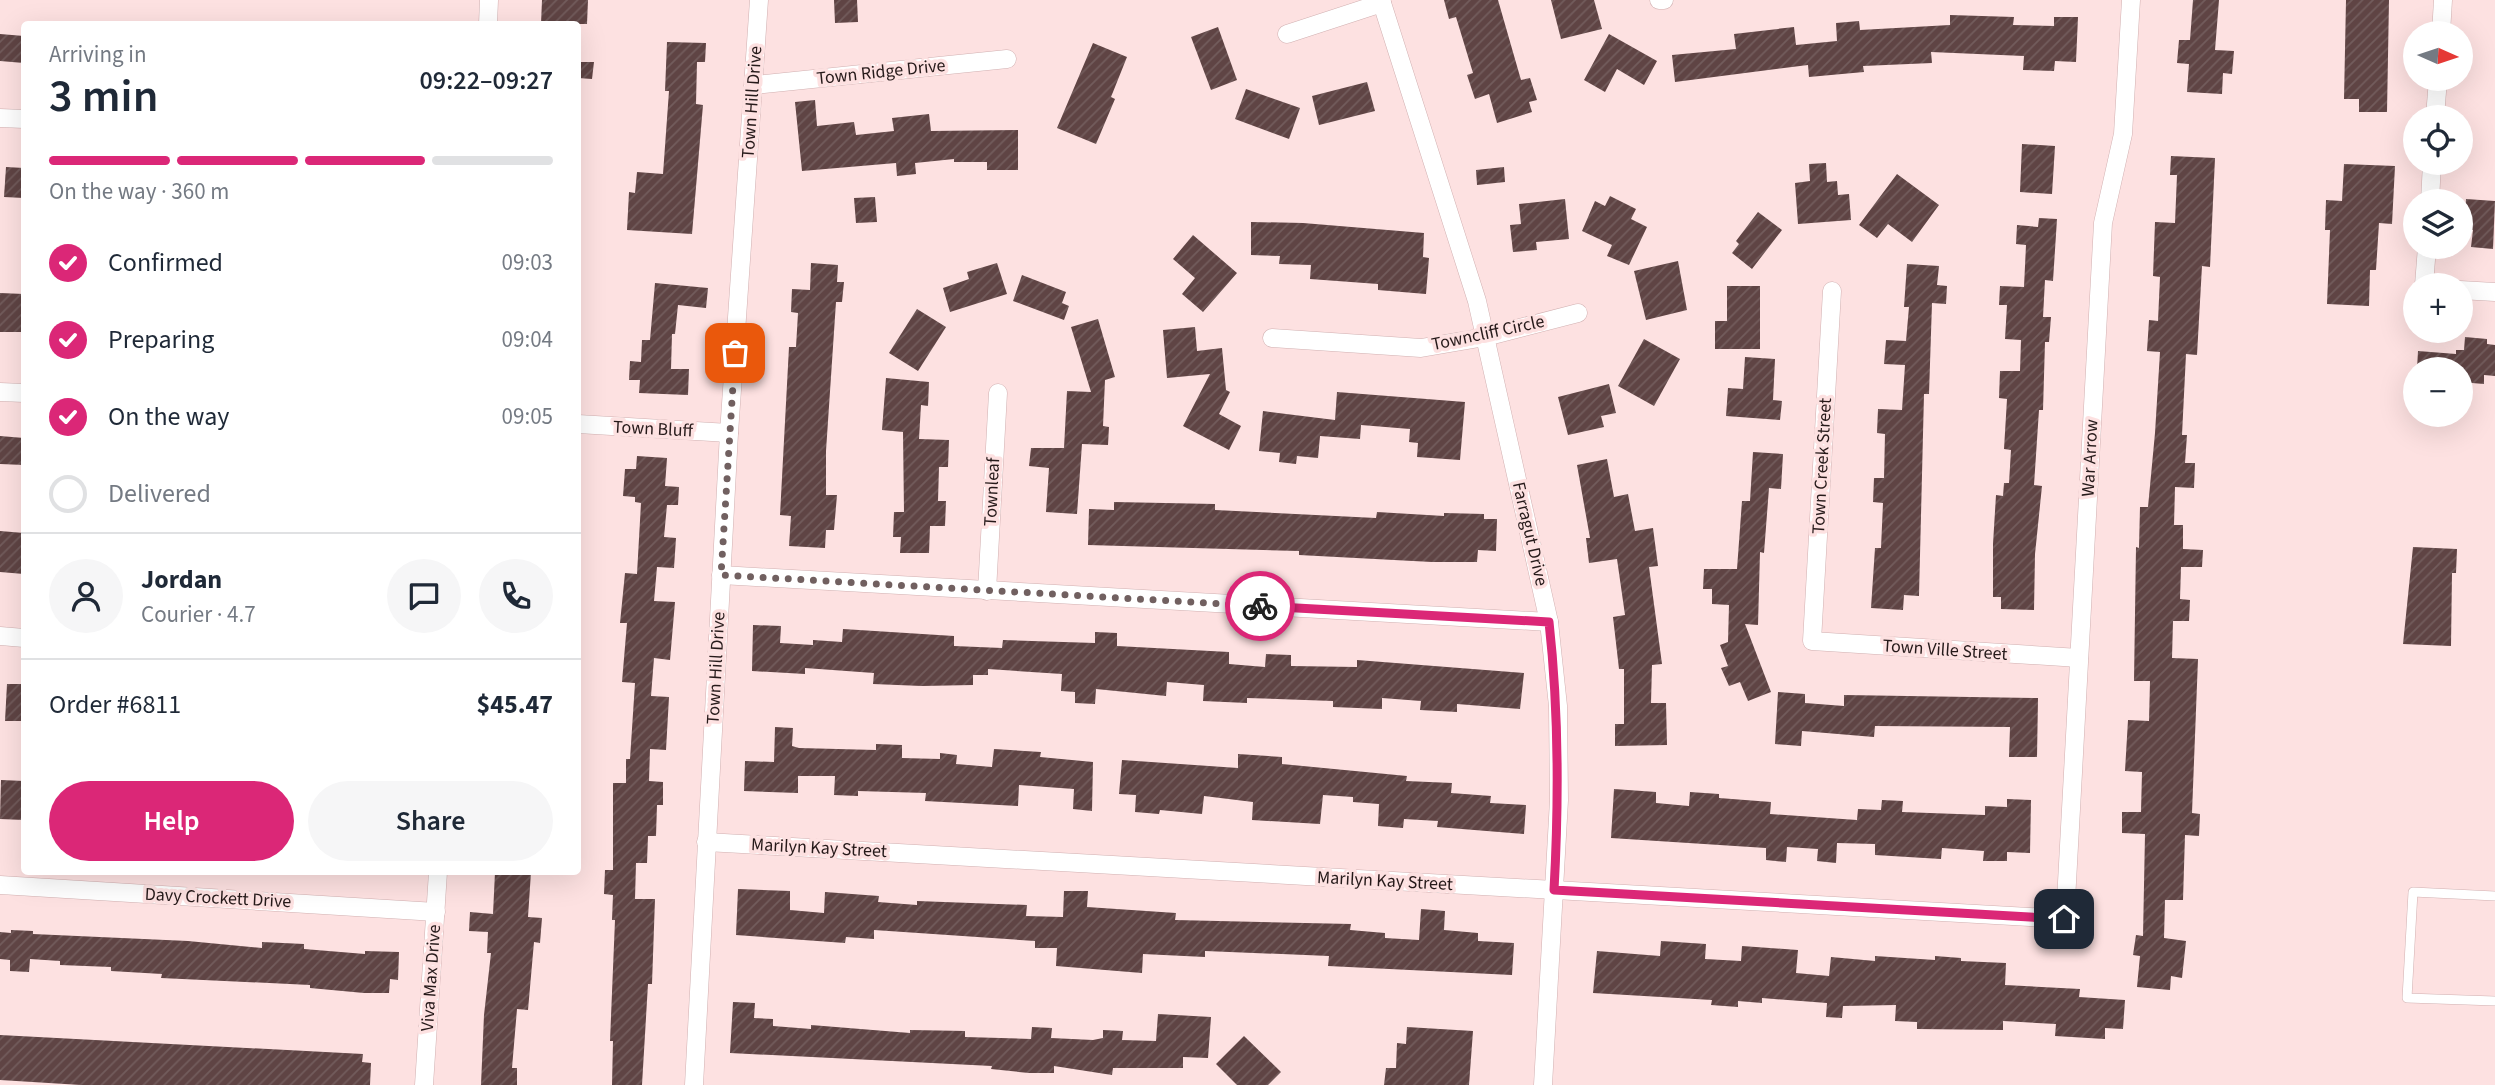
<!DOCTYPE html>
<meta charset="utf-8">
<style>
:root{--surface:#fff;--page:#f6f6f7;--text:#1f2937;--muted:#747a83;--line:#e0e1e3;--accent:#db2777}
body{margin:0;font-family:"Source Sans 3",sans-serif;background:var(--page);color:var(--text);height:100vh;display:flex;flex-direction:column;font-size:26px;white-space:nowrap}
*{box-sizing:border-box;margin:0}
p{font-size:23px;color:var(--muted)}
.icon{flex:none;width:38px;height:38px;fill:none;stroke:currentColor;stroke-width:2;stroke-linecap:round;stroke-linejoin:round}
.map{position:relative;flex:1;overflow:hidden}
.drawer{position:absolute;left:21px;top:21px;width:560px;height:854px;display:flex;flex-direction:column;background:var(--surface);border-radius:7px;box-shadow:0 7px 28px #0002}
.drawer>*{flex:none}
.needle{width:46px;rotate:93deg}
.controls{position:absolute;left:2403px;top:21px;display:grid;gap:14px}
.controls a{display:grid;place-items:center;width:70px;height:70px;border-radius:50%;background:var(--surface);box-shadow:0 7px 28px #0002;font-size:35px}
.pin{position:absolute;display:grid;place-items:center;width:60px;height:60px;color:#fff;margin:-30px;border-radius:14px;box-shadow:0 4px 10px #0006}
.courier{position:absolute;display:grid;place-items:center;width:70px;height:70px;margin:-35px;border:5px solid #db2777;border-radius:50%;background:#fff;color:#222;box-shadow:0 2px 9px #0007}
.head em{font-style:normal;font-weight:600}
.head div{display:flex;flex-direction:column-reverse}
.head{display:flex;align-items:center;justify-content:space-between;height:119px;padding:0 28px}
h1{font-size:46px;font-weight:600;line-height:52px}
.bar{display:grid;grid-template-columns:repeat(4,1fr);gap:10px 7px;align-content:center;height:84px;padding:0 28px}
.bar i{height:9px;border-radius:5px;background:var(--line)}
.bar .on{background:var(--accent)}
.bar p{grid-column:span 4}
.line{display:flex;align-items:center;gap:18px;padding:0 28px;border-top:2px solid var(--line)}
.line div{flex:1}
.round{display:grid;place-items:center;flex:none;width:74px;height:74px;border-radius:37px;background:var(--page)}
ol{padding:0 28px;list-style:none}
li{display:flex;align-items:center;gap:21px;height:77px}
li p{margin-inline-start:auto}
li .icon{padding:7px;border-radius:50%;background:var(--accent);color:#fff;stroke-width:4}
li:last-child{color:var(--muted)}
li i{width:38px;height:38px;border:4px solid var(--line);border-radius:50%}
.button{display:flex;gap:14px;margin-top:auto;padding:14px 28px}
.button a{flex:1;height:80px;border-radius:42px;background:var(--accent);color:#fff;font-size:28px;font-weight:600;line-height:80px;text-align:center}
.button a+a{background:var(--page);color:var(--text)}
.map>svg:first-child{display:block}
.building{fill:url(#building-hatch)}
.lines{fill:none;stroke-linecap:round;stroke-linejoin:round}
.service-casing{stroke:#d1b0b1;stroke-width:10}
.minor-casing{stroke:#d1b0b1;stroke-width:19}
.service{stroke:#fff;stroke-width:9}
.minor{stroke:#fff;stroke-width:18}
.done{stroke:#716060;stroke-width:7;stroke-dasharray:0 12.6}
.route{stroke:#db2777;stroke-width:9}
.labels{text-anchor:middle;dominant-baseline:central;stroke-width:7;stroke-linejoin:round;paint-order:stroke}
.street-label{font-size:18px;fill:#261a1a;stroke:#fde1e1}
</style>
<div class="map">
<svg width="2495" height="1085" viewBox="0 0 2495 1085">
<defs>
<pattern id="building-hatch" width="6" height="6" patternUnits="userSpaceOnUse" patternTransform="scale(1.75)"><rect width="6" height="6" fill="#5f4444"/><path d="M-1 1l2-2M0 6l6-6M5 7l2-2" fill="none" stroke="#725c5c"/></pattern>
</defs>
<rect width="100%" height="100%" fill="#fde1e1"/>
<!-- building -->
<g class="building">
<path d="M542,0H588L587,24H541Z"/>
<path d="M834,0H857L858,22L835,23Z"/>
<path d="M1444,0H1498L1521,80L1530,78L1537,100L1529,102L1532,112L1497,123L1489,94L1475,99L1467,75L1473,73L1456,17L1449,19Z"/>
<path d="M1551,0H1594L1602,29L1561,39Z"/>
<path d="M2193,0H2219L2215,50L2234,51L2232,74L2223,73L2222,94L2187,92L2189,64L2177,63L2179,40H2190Z"/>
<path d="M2346,0H2389L2387,112H2359V99H2344Z"/>
<path d="M1950,15L2014,17L2013,25L2054,26V17H2078L2076,62L2055,61L2054,71L2023,70L2024,56L1931,52L1932,63L1863,66L1864,72L1809,77L1808,65L1675,82L1672,55L1736,49L1734,34L1794,27L1796,45L1837,41L1836,23L1859,21L1860,30L1950,25Z"/>
<path d="M1218,27L1237,80L1211,90L1191,37Z"/>
<path d="M0,34L24,36V63L0,61Z"/>
<path d="M1609,34L1657,61L1644,85L1617,69L1605,92L1584,80Z"/>
<path d="M667,42L706,43L705,62H697L696,104L703,105L692,234L627,230L629,192L635,193L637,172L663,174L669,91H665Z"/>
<path d="M1093,43L1127,57L1111,97L1115,99L1096,144L1057,128Z"/>
<path d="M578,62H594L592,79L578,78Z"/>
<path d="M1367,82L1375,111L1319,125L1312,96Z"/>
<path d="M1246,89L1300,108L1289,139L1235,119Z"/>
<path d="M815,100L817,126L854,122L856,135L894,131L892,118L929,114L931,131L1018,130V170H987V162H954V159L915,163L916,174L897,176L896,163L802,171L795,102Z"/>
<path d="M2022,144L2055,146L2052,194L2020,192Z"/>
<path d="M2171,156L2215,158L2210,267L2202,266L2197,355L2186,354L2182,435H2187L2185,463H2195L2194,488L2175,487L2174,525H2183V549L2203,550L2202,567H2181L2180,599L2190,600L2189,621H2173L2172,658L2198,659L2192,813L2200,814L2199,836L2185,835L2183,900H2165L2164,938L2186,941L2182,978L2171,976L2170,990L2137,987L2140,956L2133,955L2136,935L2143,936L2145,834L2122,833V812H2141L2142,772L2125,771L2128,720L2149,721L2150,681H2134L2136,547L2139,548L2140,507H2148L2155,433L2160,352L2147,351L2149,320L2158,321L2160,277L2153,276L2155,222L2175,223L2177,175H2170Z"/>
<path d="M1826,163L1827,182L1837,181L1838,195L1849,194L1851,220L1798,224L1795,183L1810,181L1809,164Z"/>
<path d="M2344,164L2395,166L2392,224L2379,223L2376,270H2370L2369,306L2327,304L2330,230H2325L2326,200L2342,201Z"/>
<path d="M6,167L24,168V198L4,197Z"/>
<path d="M1504,167L1505,182L1477,185L1476,170Z"/>
<path d="M1897,174L1939,205L1912,242L1888,224L1877,238L1859,225Z"/>
<path d="M1610,196L1636,209L1631,219L1647,227L1629,265L1607,256L1612,245L1582,231L1595,201L1605,206Z"/>
<path d="M875,197L877,222L856,223L854,198Z"/>
<path d="M1565,199L1569,239L1536,242L1537,250L1513,252L1510,225L1521,224L1519,204Z"/>
<path d="M2466,199L2495,201L2493,249L2471,247L2473,230L2464,229Z"/>
<path d="M1758,212L1782,230L1752,269L1732,253L1739,244L1736,241Z"/>
<path d="M2039,218L2057,219L2053,281L2045,280L2043,317H2051L2049,342H2045L2043,410H2039L2034,485L2042,486L2035,554L2034,610L2001,609V597H1993V544L1996,495L2003,496L2004,483H2009L2011,450L2004,449L2007,399L1999,398L2000,371H2020L2021,340L2005,339L2007,305H1999L2000,286L2024,287L2026,245L2016,244L2017,225L2038,227Z"/>
<path d="M1251,222L1303,223L1424,233L1423,257L1429,258L1426,294L1378,290V284L1310,279L1311,265L1279,264L1280,256L1251,255Z"/>
<path d="M1193,235L1237,273L1203,312L1182,294L1195,278L1173,259Z"/>
<path d="M1678,261L1687,310L1646,320L1634,271Z"/>
<path d="M811,263L838,265L837,282H844L842,302H836L826,451V495H837L834,530H826L825,548L789,546L791,516L780,515L789,347H796L798,313L791,312L792,289L810,290Z"/>
<path d="M997,263L1007,294L950,312L943,288L969,279L967,272Z"/>
<path d="M1907,264L1939,266L1937,285L1947,286L1946,304L1932,303L1929,394H1924L1919,596L1904,595L1903,610L1871,608L1875,548H1881L1883,503L1873,502L1874,478H1884L1885,434L1877,433L1878,409L1902,410L1905,365L1884,364L1886,340L1906,341L1909,307H1904Z"/>
<path d="M1022,275L1066,292L1062,303L1069,306L1064,320L1013,301Z"/>
<path d="M655,283L708,288L706,308L678,305L675,334H672L671,369H689L688,395L639,393L640,380H629L630,361L641,362L642,340H650Z"/>
<path d="M1727,286H1760V349H1715V321H1727Z"/>
<path d="M0,293L24,294V332H0Z"/>
<path d="M917,309L946,327L918,371L889,353Z"/>
<path d="M1098,319L1115,377L1105,380L1103,426L1109,427L1108,445L1082,444L1077,514L1046,512L1049,468L1029,466L1031,448H1064L1067,391L1091,392L1071,327Z"/>
<path d="M1195,327L1197,351L1222,348L1226,390L1230,392L1219,414L1241,426L1229,450L1183,426L1210,374L1167,378L1163,330Z"/>
<path d="M2465,337L2487,339V344L2495,345V376L2484,375V384L2460,382V369H2417L2418,351L2456,354V350H2464Z"/>
<path d="M1644,339L1680,359L1654,406L1618,386Z"/>
<path d="M1745,357L1775,359L1773,400L1782,401L1780,420L1726,416L1728,388L1743,389Z"/>
<path d="M886,378L929,382L928,406L921,405L919,439L949,440L948,467H939L938,501H946L945,526H930L929,553H900L901,537H893L894,512H904L903,432L882,430Z"/>
<path d="M1609,384L1616,413L1601,416L1604,427L1568,435L1558,397Z"/>
<path d="M1337,392L1465,402L1460,460L1417,457L1418,443L1409,442L1410,429L1361,425L1360,439L1320,436L1318,458L1297,456L1296,464L1279,462L1280,453L1259,451L1263,411L1335,420Z"/>
<path d="M0,436L24,438V465L0,464Z"/>
<path d="M1753,452L1783,454L1781,489L1769,488L1764,553L1760,552L1758,625L1745,624L1771,692L1748,701L1740,682L1729,686L1721,668L1728,666L1720,645L1728,642L1729,605L1712,604V589H1703L1704,569H1737L1742,501H1750Z"/>
<path d="M637,456L667,458L665,486L679,487L678,505H667L664,537L676,538L674,568L657,567L654,601L675,602L670,660L654,658L651,696L669,697L666,750L650,749L649,781L663,782V805H657L656,836H648L647,863H636L635,899H655L652,984H648L642,1085H612L613,1041H610L615,920H612L613,895L604,894L605,870H613V783H626V759H630L635,683L622,682L627,623H620L625,573L637,574L641,503L635,502V497L623,496L625,469H636Z"/>
<path d="M1607,459L1614,497L1628,494L1635,531L1653,528L1658,566L1649,567L1662,664L1652,665L1651,703H1666L1667,745L1615,746V724H1624V669H1619L1613,617L1625,615L1617,559L1589,563L1586,538H1590L1577,465Z"/>
<path d="M1114,502L1215,504V510L1376,518L1377,512L1444,516V513L1484,514V519H1497L1496,551L1478,550L1477,562H1432L1299,555V551L1088,545L1089,509L1114,510Z"/>
<path d="M0,531L24,533V574L0,572Z"/>
<path d="M2413,547L2457,549L2456,573H2452L2451,646L2403,644Z"/>
<path d="M753,625L781,626L780,643L813,645V640L842,642L843,629L954,636V646L1002,648L1003,640L1095,643V632L1117,633V646L1229,652V664L1265,667L1266,654L1291,655V666L1357,667V660L1524,673L1520,709L1457,704V712L1420,710L1421,701L1382,698V709L1333,707V701L1247,698V703L1203,701L1204,685L1167,682L1166,696L1096,689L1095,704L1075,703V692L1061,691L1062,674L988,669V675H973V685L922,686L873,684L874,673L805,668V674L752,671Z"/>
<path d="M7,684H24V721H5Z"/>
<path d="M1778,692L1805,694V703L1844,706V695L2038,698L2037,757H2009L2010,727L1875,726L1874,737L1802,731L1801,746L1775,744Z"/>
<path d="M775,727L793,728L792,746L799,748L876,750V744L902,745V758L940,759V753L957,755L956,764L992,767L994,749L1041,752L1040,757L1093,762L1092,811L1073,809L1074,789L1019,785L1018,806L925,801L926,793L858,791V796L834,795L835,776H798V793L744,791L745,761L774,762Z"/>
<path d="M1238,754L1282,757V764L1407,776L1406,781L1452,783L1451,793L1491,796L1490,803L1526,805L1524,834L1437,827L1438,821L1404,819L1403,828L1378,826L1379,804L1353,802V797L1323,795L1320,824L1252,820L1253,802L1204,796L1202,814L1160,810L1159,814L1135,812L1136,795L1119,794L1122,760L1238,768Z"/>
<path d="M1,780L24,781V820L0,819Z"/>
<path d="M1614,789L1656,792V803L1689,806L1690,792L1719,794V798L1771,802L1770,814L1857,820L1858,809L1881,810L1882,800L1903,801L1902,812L1985,815V806L2007,807V799L2031,800L2030,853L2007,852V861H1983L1984,851L1942,848L1941,859L1875,855V844L1837,843L1836,863L1817,861L1818,849L1787,847L1786,862L1766,860V848L1611,838Z"/>
<path d="M495,872H531L528,917L542,918L540,943L534,942L528,1010L517,1009L512,1068H517V1085H481L484,1015L491,953H487L488,932L469,931L470,912L493,914Z"/>
<path d="M738,889L790,891V910L824,913L825,892L879,896L878,902L917,905V901L1027,905L1026,916L1063,917L1064,891H1088L1087,907L1176,913L1175,920L1351,924L1350,930L1385,933V938L1419,940L1421,909L1445,911L1444,930L1478,933V941L1514,943L1512,975L1328,966L1329,956L1205,951V957L1143,954L1142,973L1056,966L1057,948H1035V941L874,930V939L846,937L845,943L736,935Z"/>
<path d="M11,930L33,931V934L188,941L262,948V942L304,944V949L365,954V951L399,952L398,980L390,979L389,993H364L310,988V985L161,978L162,974L111,971V967L60,965V961L30,959L29,972L10,971V960L0,959V932L11,933Z"/>
<path d="M1661,941L1706,944L1705,959L1741,961L1742,946L1798,950L1796,973L1829,976L1831,957L1875,961V956L1935,960V956L1961,958V961L2006,963L2005,985L2080,989L2079,997L2125,1000L2123,1029L2105,1028V1039L2055,1036L2056,1024L2003,1021V1030L1917,1029V1022L1895,1021L1896,1005L1843,1006L1842,1018L1826,1017L1827,1003L1762,998V1003L1738,1001V1007L1711,1005L1712,1000L1593,993L1597,951L1660,956Z"/>
<path d="M733,1002L755,1003L754,1018L773,1019V1026L811,1029V1025L910,1033V1030L965,1031V1037L1031,1039L1032,1027L1052,1028L1051,1038L1093,1040L1103,1038V1030L1123,1031L1122,1040L1156,1041L1158,1014L1211,1017L1208,1058L1183,1057V1068H1113L1112,1075L1054,1066V1073H1029L991,1069L992,1066L730,1053Z"/>
<path d="M1407,1027L1473,1031L1469,1085H1384L1386,1068H1396L1397,1043L1406,1044Z"/>
<path d="M0,1035L363,1054L362,1062L371,1063L370,1085H81L0,1080Z"/>
<path d="M1244,1036L1281,1072L1268,1085H1237L1216,1064Z"/>
</g>
<g class="lines">
<!-- service casing -->
<g class="service-casing">
<path id="service" d="M2495,896L2413,892L2407,998L2495,1001"/>
</g>
<!-- minor casing -->
<g class="minor-casing">
<g id="minor">
<path d="M1381,0L1477,301L1549,622L1558,706L1559,800L1543,1085"/>
<path d="M1659,0H1664"/>
<path d="M488,24L489,0"/>
<path d="M2441,33L2443,0"/>
<path d="M1287,34L1382,3"/>
<path d="M754,85L1007,59"/>
<path d="M2435,117L2438,79"/>
<path d="M0,118L24,119"/>
<path d="M2430,201L2432,163"/>
<path d="M2424,285L2427,247"/>
<path d="M2460,290L2495,292"/>
<path d="M1832,291L1812,641L2079,658"/>
<path d="M1272,338L1421,348L1485,337L1578,313"/>
<path d="M0,392L24,393"/>
<path d="M578,424L729,433"/>
<path d="M721,575L1549,622"/>
<path d="M987,591L998,393"/>
<path d="M0,636L24,638"/>
<path d="M706,842L2065,919L2103,223L2123,134L2131,0"/>
<path d="M0,885L436,912"/>
<path d="M424,1085L438,872"/>
<path d="M694,1085L729,433L759,0"/>
</g>
</g>
<!-- service -->
<use href="#service" class="service"/>
<!-- minor -->
<use href="#minor" class="minor"/>
</g>
<g class="lines">
<!-- done -->
<path class="done" d="M735,353L721,575L1260,606"/>
<!-- route -->
<path class="route" d="M1260,606L1549,622C1559,712 1559,800 1554,890L2064,919"/>
</g>
<g class="labels">
<!-- street labels -->
<g class="street-label">
<text transform="translate(881 72) rotate(-6)">Town Ridge Drive</text>
<text transform="translate(752 102) rotate(-86)">Town Hill Drive</text>
<text transform="translate(1488 333) rotate(-12)">Towncliff Circle</text>
<text transform="translate(653 429) rotate(3)">Town Bluff</text>
<text transform="translate(2090 458) rotate(-87)">War Arrow</text>
<text transform="translate(1822 466) rotate(-87)">Town Creek Street</text>
<text transform="translate(992 492) rotate(-87)">Townleaf</text>
<text transform="translate(1530 534) rotate(77)">Farragut Drive</text>
<text transform="translate(1945 650) rotate(4)">Town Ville Street</text>
<text transform="translate(716 668) rotate(-87)">Town Hill Drive</text>
<text transform="translate(819 848) rotate(3)">Marilyn Kay Street</text>
<text transform="translate(1385 881) rotate(3)">Marilyn Kay Street</text>
<text transform="translate(218 898) rotate(3)">Davy Crockett Drive</text>
<text transform="translate(431 978) rotate(-86)">Viva Max Drive</text>
</g>
</g>
</svg>
<div class="controls">
<a><svg class="needle" viewBox="-14 -14 28 28"><path d="M0-13l5 13h-10z" fill="#e53935"/><path d="M0 13l5-13h-10z" fill="#747a83"/></svg></a>
<a><svg class="icon" aria-label="locate" viewBox="0 0 24 24"><circle cx="12" cy="12" r="6"/><path d="M12 2v4M12 18v4M2 12h4M18 12h4"/></svg></a>
<a><svg class="icon" aria-label="layers" viewBox="0 0 24 24"><path d="M12 4l9 5-9 5-9-5zM3 14l9 5 9-5"/></svg></a>
<a>+</a>
<a>−</a>
</div>
<div class="pin" style="left:735px;top:353px;background:#ea580c"><svg class="icon" aria-label="bag" viewBox="0 0 24 24"><path d="M5 8h14l-1 12H6zM9 8a3 3 0 0 1 6 0"/></svg></div>
<div class="pin" style="left:2064px;top:919px;background:#1f2937"><svg class="icon" aria-label="home" viewBox="0 0 24 24"><path d="M3 11l9-7 9 7M6 9v11h12V9"/></svg></div>
<div class="courier" style="left:1260px;top:606px"><svg class="icon" aria-label="bike" viewBox="0 0 24 24"><circle cx="6" cy="16" r="4"/><circle cx="18" cy="16" r="4"/><path d="M6 16l4-8h5l3 8M10 8l3 8H6M13 5h3"/></svg></div>
<section class="drawer">
<div class="head"><div><h1>3 min</h1><p>Arriving in</p></div><em>09:22–09:27</em></div>
<div class="bar"><i class="on"></i><i class="on"></i><i class="on"></i><i></i><p>On the way · 360 m</p></div>
<ol>
<li><svg class="icon" aria-label="check" viewBox="0 0 24 24"><path d="M5 12l5 5 9-10"/></svg>Confirmed<p>09:03</p></li>
<li><svg class="icon" aria-label="check" viewBox="0 0 24 24"><path d="M5 12l5 5 9-10"/></svg>Preparing<p>09:04</p></li>
<li><svg class="icon" aria-label="check" viewBox="0 0 24 24"><path d="M5 12l5 5 9-10"/></svg>On the way<p>09:05</p></li>
<li><i></i>Delivered</li>
</ol>
<div class="line" style="height:126px"><a class="round"><svg class="icon" aria-label="person" viewBox="0 0 24 24"><circle cx="12" cy="8" r="4"/><path d="M4 21q1-7 8-7t8 7"/></svg></a><div><b>Jordan</b><p>Courier · 4.7</p></div><a class="round"><svg class="icon" aria-label="chat" viewBox="0 0 24 24"><path d="M4 5h16v11H9l-5 4z"/></svg></a><a class="round"><svg class="icon" aria-label="phone" viewBox="0 0 24 24"><path d="M5 4h4l2 5-3 2q2 4 5 5l2-3 5 2v4C11 20 4 13 5 4z"/></svg></a></div>
<div class="line" style="height:91px"><div>Order #6811</div><b>$45.47</b></div>
<div class="button"><a>Help</a><a>Share</a></div>
</section>
</div>
